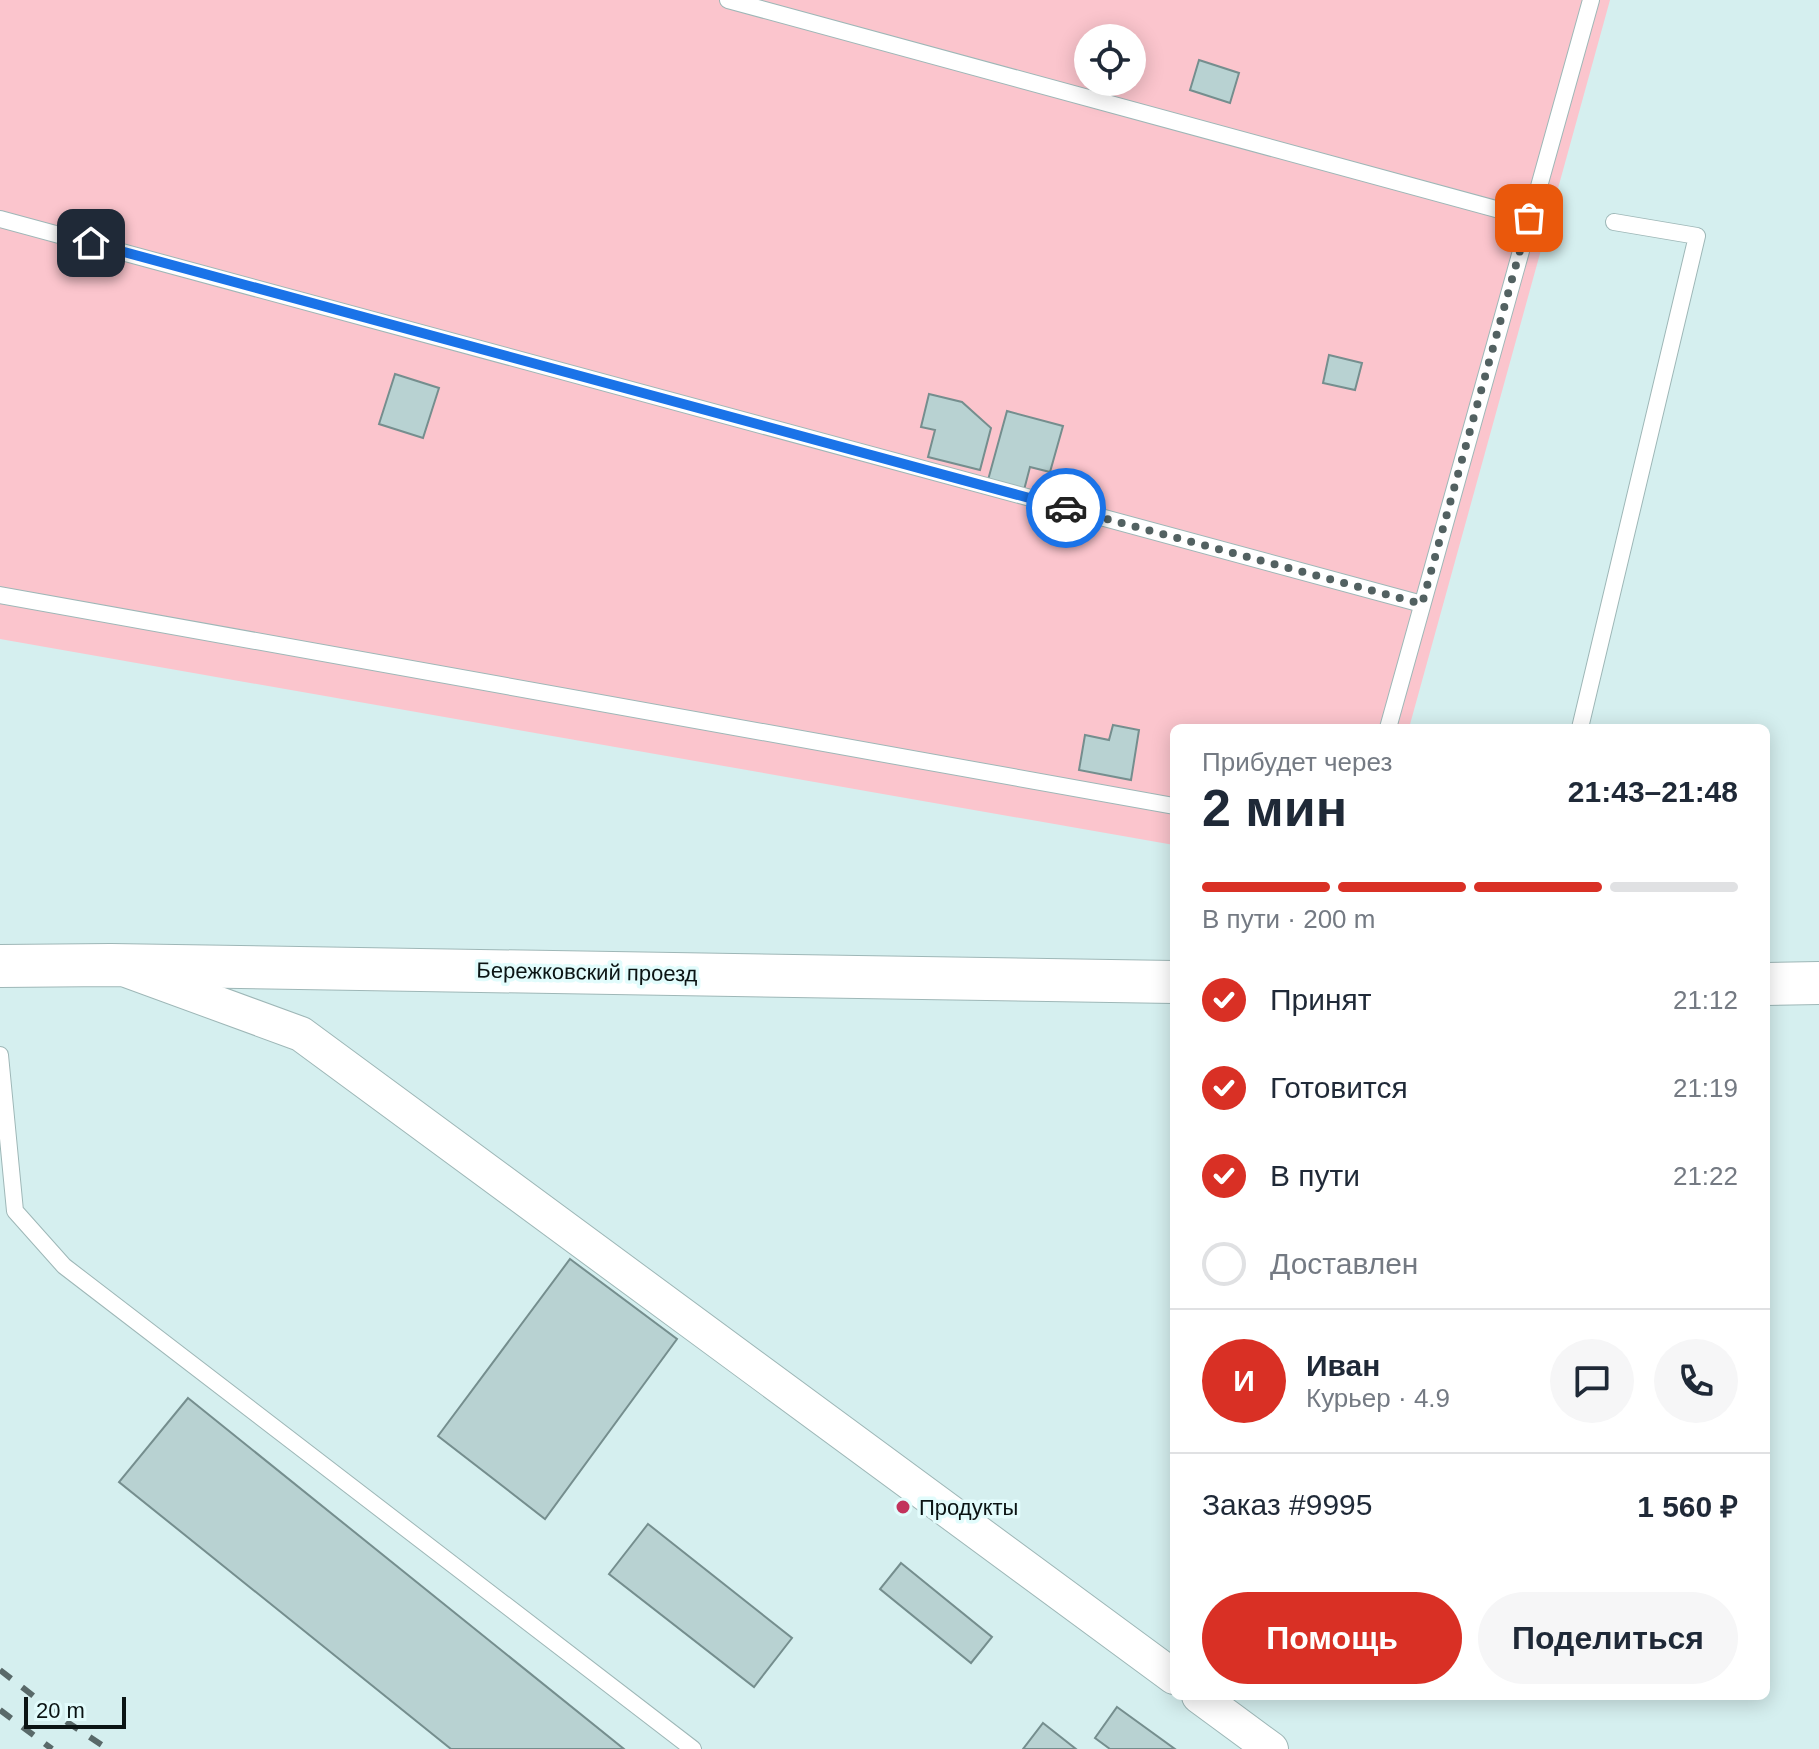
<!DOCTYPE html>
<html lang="ru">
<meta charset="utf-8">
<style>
:root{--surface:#fff;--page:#f6f6f7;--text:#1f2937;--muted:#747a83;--line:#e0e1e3;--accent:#d93025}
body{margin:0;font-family:Helvetica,sans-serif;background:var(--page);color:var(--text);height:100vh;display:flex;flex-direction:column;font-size:30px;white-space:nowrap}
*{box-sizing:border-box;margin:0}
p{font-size:26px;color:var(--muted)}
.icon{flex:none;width:44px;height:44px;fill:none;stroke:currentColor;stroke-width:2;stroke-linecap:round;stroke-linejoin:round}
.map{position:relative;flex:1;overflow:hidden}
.panel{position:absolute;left:1170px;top:724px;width:600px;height:976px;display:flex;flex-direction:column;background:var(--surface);border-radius:12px;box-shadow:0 4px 20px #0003}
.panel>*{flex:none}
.controls{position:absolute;left:1074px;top:24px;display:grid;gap:16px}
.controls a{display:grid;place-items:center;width:72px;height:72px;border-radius:50%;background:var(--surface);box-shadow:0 4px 20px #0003;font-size:40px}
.scale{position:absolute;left:24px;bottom:20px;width:102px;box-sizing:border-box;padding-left:8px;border:4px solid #0b1414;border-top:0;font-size:22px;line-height:28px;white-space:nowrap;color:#0b1414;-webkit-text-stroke:6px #e2fcfc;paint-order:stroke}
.pin{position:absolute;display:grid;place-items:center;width:68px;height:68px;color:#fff;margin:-34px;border-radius:16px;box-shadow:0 4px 12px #0006}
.courier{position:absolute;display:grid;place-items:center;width:80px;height:80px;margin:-40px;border:6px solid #1a73e8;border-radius:50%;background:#fff;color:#222;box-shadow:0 2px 10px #0007}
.headline em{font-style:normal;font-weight:700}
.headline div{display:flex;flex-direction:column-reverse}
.headline{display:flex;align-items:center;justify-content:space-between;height:136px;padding:0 32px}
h1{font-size:52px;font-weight:700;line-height:60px}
.bar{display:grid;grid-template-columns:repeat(4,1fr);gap:12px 8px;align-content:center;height:96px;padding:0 32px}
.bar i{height:10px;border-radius:6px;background:var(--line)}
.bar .current{background:var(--accent)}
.bar p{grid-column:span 4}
.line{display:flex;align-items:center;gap:20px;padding:0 32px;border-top:2px solid var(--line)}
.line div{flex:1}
.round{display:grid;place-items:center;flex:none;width:84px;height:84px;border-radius:42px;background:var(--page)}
ol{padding:0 32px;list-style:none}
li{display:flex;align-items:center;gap:24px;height:88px}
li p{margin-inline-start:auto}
li .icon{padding:8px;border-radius:50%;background:var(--accent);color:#fff;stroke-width:4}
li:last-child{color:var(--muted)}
li i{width:44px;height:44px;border:4px solid var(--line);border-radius:50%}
.primary-button{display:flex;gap:16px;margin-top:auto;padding:16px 32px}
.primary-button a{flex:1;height:92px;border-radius:48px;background:var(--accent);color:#fff;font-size:32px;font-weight:700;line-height:92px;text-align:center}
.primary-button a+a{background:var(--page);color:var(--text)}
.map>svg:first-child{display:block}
.green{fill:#fbc5cd;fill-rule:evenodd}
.building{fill:#b8d2d2;stroke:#758e8e;stroke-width:2}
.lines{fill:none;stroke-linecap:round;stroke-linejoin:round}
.service-casing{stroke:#9eb7b7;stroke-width:18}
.minor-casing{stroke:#9eb7b7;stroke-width:36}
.tertiary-casing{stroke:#9eb7b7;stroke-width:44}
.service{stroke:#fff;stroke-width:16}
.minor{stroke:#fff;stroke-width:34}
.tertiary{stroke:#fff;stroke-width:42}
.rail{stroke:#596969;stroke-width:6;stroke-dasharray:14 14;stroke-linecap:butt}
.done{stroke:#526161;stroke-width:8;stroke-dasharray:0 14.4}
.route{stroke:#1a73e8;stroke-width:10}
.poi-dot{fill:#c2335c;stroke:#e2fcfc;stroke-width:3}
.labels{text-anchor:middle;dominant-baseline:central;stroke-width:7;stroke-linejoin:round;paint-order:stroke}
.street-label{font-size:22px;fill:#0b1414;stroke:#e2fcfc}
.poi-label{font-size:22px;fill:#0b1414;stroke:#e2fcfc;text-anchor:start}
</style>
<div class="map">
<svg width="1819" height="1749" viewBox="0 0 1819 1749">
<rect width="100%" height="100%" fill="#d5efef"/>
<!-- green -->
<path class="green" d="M0,0H1610L1409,728H1174V845L0,639ZM1088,38H1132V82H1088Z"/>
<!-- building -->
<g class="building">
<path d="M1199,60L1239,73L1230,103L1190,90Z"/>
<path d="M1329,355L1362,363L1355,390L1323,383Z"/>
<path d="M395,374L439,388L423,438L379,424Z"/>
<path d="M929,394L962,402L991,428L980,470L928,457L935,430L921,427Z"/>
<path d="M1007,411L1063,426L1050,472L1030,467L1024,490L988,480Z"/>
<path d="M1113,725L1139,730L1131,780L1079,770L1085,735L1109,740Z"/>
<path d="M570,1259L677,1339L545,1519L438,1436Z"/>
<path d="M188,1398L624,1749H451L119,1482Z"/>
<path d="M648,1524L792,1638L754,1687L609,1574Z"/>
<path d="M901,1563L992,1637L971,1663L880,1589Z"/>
<path d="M1117,1707L1175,1749H1110L1095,1738Z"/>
<path d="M1043,1723L1076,1749H1023Z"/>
</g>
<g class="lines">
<!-- service casing -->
<g class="service-casing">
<g id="service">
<path d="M728,0L1529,218"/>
<path d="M0,219L1422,604"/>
<path d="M0,595L1174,806"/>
<path d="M1388,728L1591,0"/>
<path d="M1580,728L1697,236L1614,222"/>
<path d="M0,1055L15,1211L64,1266L693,1749"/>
</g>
</g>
<!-- minor casing -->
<g class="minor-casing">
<g id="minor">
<path d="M129,971L301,1034L1174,1677"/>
<path d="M1199,1696L1271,1749"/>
</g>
</g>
<!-- tertiary casing -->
<g class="tertiary-casing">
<g id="tertiary">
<path d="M0,966L111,965L1174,982"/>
<path d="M1766,984L1819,983"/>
</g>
</g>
<!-- service -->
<use href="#service" class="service"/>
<!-- minor -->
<use href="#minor" class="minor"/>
<!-- tertiary -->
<use href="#tertiary" class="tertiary"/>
<!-- rail -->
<g class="rail">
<path d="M0,1670L67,1722L108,1749"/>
<path d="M0,1710L52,1749"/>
</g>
</g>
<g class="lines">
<!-- done -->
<path class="done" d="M1066,508L1422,604L1529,218"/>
<!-- route -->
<path class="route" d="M91,243L1066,508"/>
</g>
<!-- markers -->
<circle class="poi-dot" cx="903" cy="1507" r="8"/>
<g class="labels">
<!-- street labels -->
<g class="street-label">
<text transform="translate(587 972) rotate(1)">Бережковский проезд</text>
</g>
<!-- poi labels -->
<g class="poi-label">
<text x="919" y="1507">Продукты</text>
</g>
</g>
</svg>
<div class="controls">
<a><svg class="icon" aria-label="locate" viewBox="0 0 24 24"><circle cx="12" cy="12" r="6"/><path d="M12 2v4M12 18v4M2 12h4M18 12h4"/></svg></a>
</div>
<div class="scale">20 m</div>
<div class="pin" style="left:1529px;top:218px;background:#ea580c"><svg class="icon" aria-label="bag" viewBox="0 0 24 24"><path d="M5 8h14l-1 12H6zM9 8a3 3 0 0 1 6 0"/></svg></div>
<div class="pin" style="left:91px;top:243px;background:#1f2937"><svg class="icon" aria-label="home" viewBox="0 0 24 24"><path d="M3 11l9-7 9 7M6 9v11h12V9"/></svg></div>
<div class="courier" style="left:1066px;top:508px"><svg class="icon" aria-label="car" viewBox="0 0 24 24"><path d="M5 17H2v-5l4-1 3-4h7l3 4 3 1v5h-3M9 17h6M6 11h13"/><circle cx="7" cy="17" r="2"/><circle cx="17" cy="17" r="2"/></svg></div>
<section class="panel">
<div class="headline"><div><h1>2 мин</h1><p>Прибудет через</p></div><em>21:43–21:48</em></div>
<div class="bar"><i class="current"></i><i class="current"></i><i class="current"></i><i></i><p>В пути · 200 m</p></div>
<ol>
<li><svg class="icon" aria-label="check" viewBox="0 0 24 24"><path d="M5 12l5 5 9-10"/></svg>Принят<p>21:12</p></li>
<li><svg class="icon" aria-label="check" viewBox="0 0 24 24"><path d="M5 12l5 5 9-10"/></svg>Готовится<p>21:19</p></li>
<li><svg class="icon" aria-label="check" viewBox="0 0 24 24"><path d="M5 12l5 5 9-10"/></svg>В пути<p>21:22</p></li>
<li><i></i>Доставлен</li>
</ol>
<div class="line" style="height:144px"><b class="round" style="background:var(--accent);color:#fff">И</b><div><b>Иван</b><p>Курьер · 4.9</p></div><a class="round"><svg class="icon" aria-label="chat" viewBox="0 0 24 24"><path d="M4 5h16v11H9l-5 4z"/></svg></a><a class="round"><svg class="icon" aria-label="phone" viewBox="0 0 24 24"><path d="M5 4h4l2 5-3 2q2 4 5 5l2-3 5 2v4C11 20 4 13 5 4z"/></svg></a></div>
<div class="line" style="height:104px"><div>Заказ #9995</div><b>1 560 ₽</b></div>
<div class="primary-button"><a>Помощь</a><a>Поделиться</a></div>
</section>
</div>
